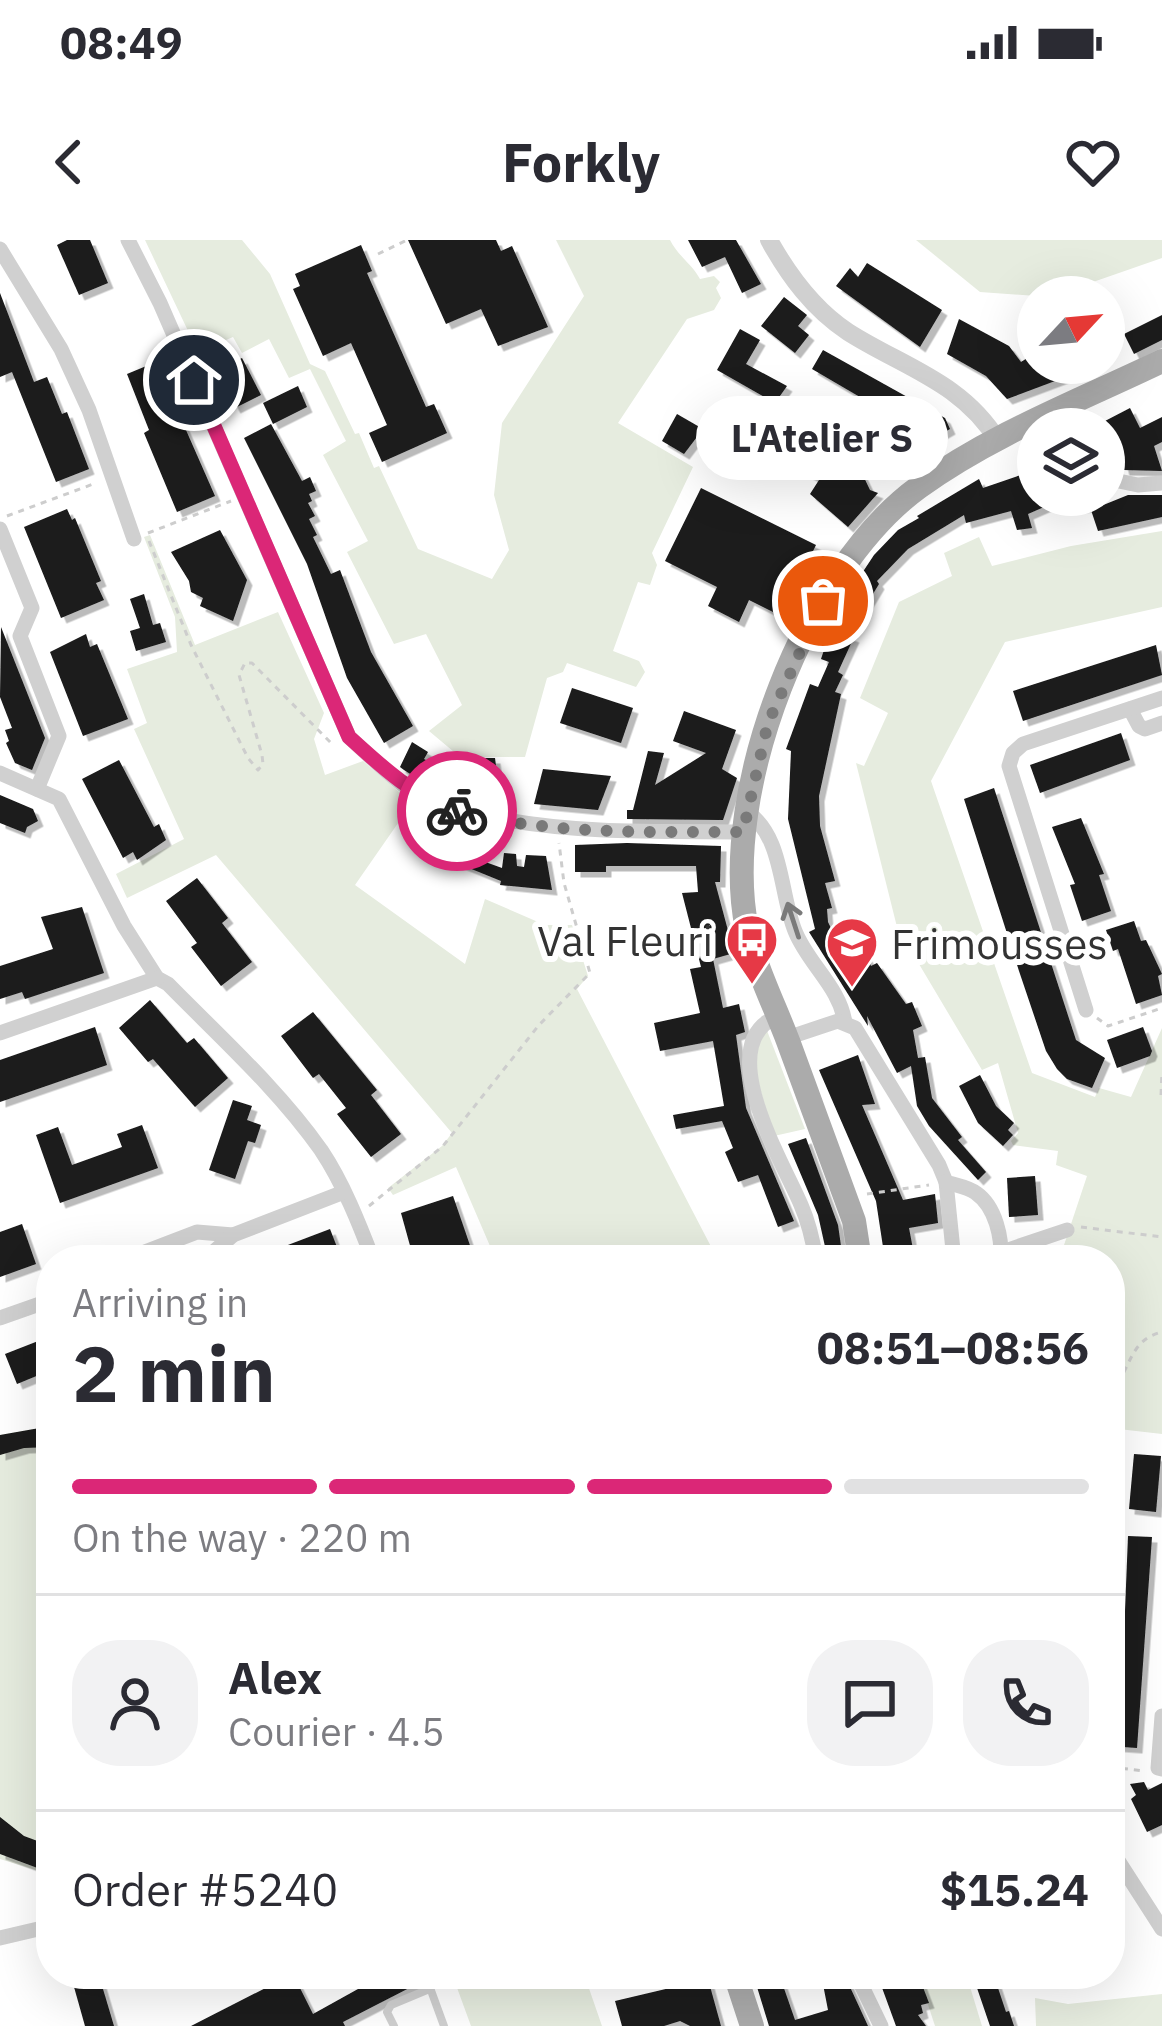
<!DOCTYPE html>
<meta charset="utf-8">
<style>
:root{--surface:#fff;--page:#f2f2f3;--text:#2b2b33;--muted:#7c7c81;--line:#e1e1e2;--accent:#db2777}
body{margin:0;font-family:"IBM Plex Sans",sans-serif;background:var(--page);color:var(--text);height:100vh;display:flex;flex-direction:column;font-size:45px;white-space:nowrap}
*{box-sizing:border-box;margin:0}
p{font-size:39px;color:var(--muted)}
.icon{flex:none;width:66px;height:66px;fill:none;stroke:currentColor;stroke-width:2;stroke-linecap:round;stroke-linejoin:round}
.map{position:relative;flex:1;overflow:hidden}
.drawer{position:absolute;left:36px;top:1005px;width:1089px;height:744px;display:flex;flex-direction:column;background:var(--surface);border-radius:48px;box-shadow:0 12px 48px #0002}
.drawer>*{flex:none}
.needle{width:78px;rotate:64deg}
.fabs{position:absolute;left:1017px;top:36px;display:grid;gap:24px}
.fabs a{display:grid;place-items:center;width:108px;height:108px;border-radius:50%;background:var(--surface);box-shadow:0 12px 48px #0002;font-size:60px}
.pin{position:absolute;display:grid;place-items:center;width:102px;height:102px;color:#fff;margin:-51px;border:6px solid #fff;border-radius:50%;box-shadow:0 3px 12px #0007}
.courier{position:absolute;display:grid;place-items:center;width:120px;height:120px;margin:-60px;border:9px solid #db2777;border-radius:50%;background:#fff;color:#222;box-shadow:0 3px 15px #0007}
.bubble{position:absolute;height:84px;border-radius:42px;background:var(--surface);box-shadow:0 12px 48px #0002;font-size:39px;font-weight:700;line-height:84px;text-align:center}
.summary em{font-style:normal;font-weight:700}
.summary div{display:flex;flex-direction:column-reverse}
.summary{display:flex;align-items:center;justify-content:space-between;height:204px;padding:0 36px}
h1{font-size:78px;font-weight:700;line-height:90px}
.bar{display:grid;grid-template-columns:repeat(4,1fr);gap:18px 12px;align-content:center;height:144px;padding:0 36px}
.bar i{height:15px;border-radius:9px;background:var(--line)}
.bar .selected{background:var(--accent)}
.bar p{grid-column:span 4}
.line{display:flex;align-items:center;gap:30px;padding:0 36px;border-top:3px solid var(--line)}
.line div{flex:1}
.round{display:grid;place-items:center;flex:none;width:126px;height:126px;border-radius:48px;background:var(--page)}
.status{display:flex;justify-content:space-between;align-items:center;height:84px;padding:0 60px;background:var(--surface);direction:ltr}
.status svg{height:33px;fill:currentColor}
header{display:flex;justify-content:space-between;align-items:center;height:156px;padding:0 36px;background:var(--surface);font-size:54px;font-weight:700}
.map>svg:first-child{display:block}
.green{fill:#e6ecdf}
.building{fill:#1a1a1a;filter:url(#shadow)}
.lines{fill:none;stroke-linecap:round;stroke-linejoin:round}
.path{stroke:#cdcdcd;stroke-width:3;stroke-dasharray:6 6;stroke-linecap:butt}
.service{stroke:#d0d0d0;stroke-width:8}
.minor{stroke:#d0d0d0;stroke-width:15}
.tertiary{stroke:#d0d0d0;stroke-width:18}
.primary{stroke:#ababab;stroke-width:24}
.oneway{stroke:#7a7a7a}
.done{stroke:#7a7a7a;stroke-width:12;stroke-dasharray:0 21.6}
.route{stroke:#db2777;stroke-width:15}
.labels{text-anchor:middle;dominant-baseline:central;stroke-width:12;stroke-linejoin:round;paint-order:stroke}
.poi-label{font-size:42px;fill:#333;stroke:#fff;text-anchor:end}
</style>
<div class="status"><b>08:49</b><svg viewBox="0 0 49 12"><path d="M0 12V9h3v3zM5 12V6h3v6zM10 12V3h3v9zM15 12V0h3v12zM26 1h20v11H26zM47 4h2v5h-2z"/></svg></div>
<header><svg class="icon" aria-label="back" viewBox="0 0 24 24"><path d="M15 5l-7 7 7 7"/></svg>Forkly<svg class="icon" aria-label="heart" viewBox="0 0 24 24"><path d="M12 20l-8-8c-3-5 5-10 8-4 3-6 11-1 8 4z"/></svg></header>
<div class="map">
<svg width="1162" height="1786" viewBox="0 0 1162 1786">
<defs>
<filter id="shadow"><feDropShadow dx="5.5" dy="5.5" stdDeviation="0" flood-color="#0004"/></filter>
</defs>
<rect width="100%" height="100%" fill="#fff"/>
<!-- green -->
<g class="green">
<path d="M145,0H242L270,34L310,124L325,131L355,194L359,193L374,228L379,226L418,309L492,339L509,310L494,255L502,183L584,56L556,0H670C678,16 692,24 700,39L714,36L720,42L716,48L721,58L714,70L687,79L618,183L693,227L652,313L657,325L650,345L638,342L613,411L639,421L645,432L636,447L567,423L563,432L547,438L525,517H460L429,491L462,465L426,394L394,404L347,312L368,301L323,215L346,201L310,129L289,138L269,99L242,113L233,97L198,112Z"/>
<path d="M916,0H1162V18L1050,57L980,52Z"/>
<path d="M1162,291V367L1005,402L931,541L1032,833L1095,857L1099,848L1131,857L1162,788V1194L1110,1188V1020H1059L1087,936L1056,925L1058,911L1013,905L1011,901L1018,893L998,823L982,830L897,687L856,523L864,526L888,473L860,458L899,362L952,336L944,313L979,297L992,326L1071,306Z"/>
<path d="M150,295L195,405L278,372L324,473L314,499L325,535L363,521L412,563L355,645L465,724L485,659L545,685H572L588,736L577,749L718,1020H496L456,927L393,955L388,948L442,906L452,893L216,615L127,658L116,634L184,599L134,489L147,483L127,429L177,412L175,377L144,297Z"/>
<path d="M766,788L805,889L774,896L752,822Z"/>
<path d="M51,1186V1635L0,1619V1195Z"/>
<path d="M452,1734H584L602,1786H471Z"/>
<path d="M918,1734L967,1737L982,1786H935Z"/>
<path d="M1162,1754V1786H1036L1035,1758L1068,1764Z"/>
</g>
<!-- building -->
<g class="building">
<path d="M67,0H90L108,43L79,55L57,5Z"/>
<path d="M408,0H496L501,11L512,6L548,87L498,106L481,69L446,84Z"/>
<path d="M688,0H736L761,44L742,53L725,17L702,27Z"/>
<path d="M361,5L372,31L367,33L426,167L434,164L447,193L382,222L369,193L387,185L351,103L323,116L293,49L300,46L295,34Z"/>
<path d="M867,23L942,70L920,107L836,46L850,28L858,37Z"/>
<path d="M0,53L34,142L47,137L62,174L67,172L89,229L56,242L12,132L0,137Z"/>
<path d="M784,57L807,75L798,86L809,95L795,113L761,86Z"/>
<path d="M1162,75V100L1134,114L1124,94Z"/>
<path d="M959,79L1009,106L1021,122L1038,111V123L1095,126L1007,159L986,136L947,114Z"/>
<path d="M740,89L760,100L746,124L787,146L775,163L717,130Z"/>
<path d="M823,110L945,178L950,189L922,205L907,196L884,229L868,207L877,195L887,202L901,181L812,129Z"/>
<path d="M242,118L261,155L235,168L216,131Z"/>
<path d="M156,122L215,256L177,272L144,193L149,190L127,134Z"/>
<path d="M298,146L307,167L273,184L263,163Z"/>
<path d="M1130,168L1140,188L1162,177V202L1154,206L1162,231L1124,230L1121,219L1124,218L1105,181Z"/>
<path d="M677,174L703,189L684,214L662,201Z"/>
<path d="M271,184L302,241L310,237L316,251L309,254L312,261L308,263L315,276L309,279L317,295L313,297L331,334L340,330L371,412L413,486L384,503L347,438L307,324L244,198Z"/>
<path d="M798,211L847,237L857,223L870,250L878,253L848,287L810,254L819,240L791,225Z"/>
<path d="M1038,229V255H1085L1087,267L1064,269L1060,260L1028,274L1032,288L1017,290L1011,271L966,283L964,275L908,309L877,341L879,344L848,395L854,397L838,432L843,435L835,452L841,454L819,556L820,586L835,641L825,643L832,668L827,669L828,682L848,723L867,716L871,726L877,723L906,764L912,762L922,786L913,790L918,818L925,817L932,858L962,897L958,900L986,932L978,940L929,886L917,866L911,826L897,833L867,776L868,786L809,692L815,689L788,579L791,511L786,509L810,444L818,447L829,422L821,419L837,371L874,315L898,290L919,278L917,276L979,239L983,248Z"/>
<path d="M701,248L816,305L781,376L749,360L739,382L708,366L717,347L665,321Z"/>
<path d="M1128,255H1162V277L1098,291L1091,270Z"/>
<path d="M67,269L72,280L75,278L101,341L96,343L104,360L61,378L24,287Z"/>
<path d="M220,290L247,340L233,381L200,366L203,358L191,352L189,341L171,312Z"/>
<path d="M144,354L153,385L160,383L166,402L136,411L130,391L140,388L130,359Z"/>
<path d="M1,387L45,498L32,530L15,523L6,503L9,501L5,490L12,488L0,457Z"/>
<path d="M86,394L90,407L97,404L128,479L83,496L50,412Z"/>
<path d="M1156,405L1162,435L1023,481L1013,451Z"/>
<path d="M572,448L633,468L621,503L560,483Z"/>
<path d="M684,471L736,490L722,529L737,538L723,580L627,579V570H633L648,511L664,513L655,545L706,513L673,501Z"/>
<path d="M1121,493L1130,520L1040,553L1030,525Z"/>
<path d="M412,502L428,512L424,519L468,544L471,518H495L497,534L490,565L442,554L404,530L400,527Z"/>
<path d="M119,520L154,587L159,584L166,600L137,620L133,612L123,618L82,539Z"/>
<path d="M543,529L611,536L598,570L534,564Z"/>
<path d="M994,548L1076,800L1105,818L1092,848L1067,839L1057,829L1046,811L1019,731L964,559Z"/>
<path d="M0,555L33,569L38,581L27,587L25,593L0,583Z"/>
<path d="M1081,578L1104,634L1099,635L1111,671L1082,681L1070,645L1075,644L1052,587Z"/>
<path d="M449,590L482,598L477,619L502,628L504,613L516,614L517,626L524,627L526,615L546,616L552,650L500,645L501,641L447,619L449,612L434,609L438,592L448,595Z"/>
<path d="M627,603L721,606L720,642H715L734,713L713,719L723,768L739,764L745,792L736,795L746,868L794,981L778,987L758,935L738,942L725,912L733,908L722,881L676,889L673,875L724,866L713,801L660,811L654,783L700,773L690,729L701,727L682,653L698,652L696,626H606V632H575V605Z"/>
<path d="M197,638L228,678L222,683L252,722L221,746L191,707L197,703L166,661Z"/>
<path d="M82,667L104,733L25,759L22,752L0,759V726L53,709L41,677Z"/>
<path d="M1134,681L1141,701L1146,700L1162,734L1158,736L1162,755L1136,764L1118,709L1113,711L1106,690Z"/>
<path d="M150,760L187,803L194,798L228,838L195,867L153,819L148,822L119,788Z"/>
<path d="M313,772L377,850L371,855L401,894L371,917L337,874L346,868L319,834L313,838L281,796Z"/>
<path d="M95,787L107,825L0,862V820Z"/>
<path d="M1143,787L1152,811L1150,816L1117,828L1107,800Z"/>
<path d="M858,815L875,864L862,865L903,960L935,954L938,983L909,988L915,1020H885L876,961L819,830Z"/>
<path d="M980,835L996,866L1014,883L1008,890L1013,895L1003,906L978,883L959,846Z"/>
<path d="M233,860L252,866L247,880L261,885L255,903L248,901L235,939L209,930Z"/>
<path d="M142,885L158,928L60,963L36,895L58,887L72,925L122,907L117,894Z"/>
<path d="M806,898L838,985L843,1020H828L818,975L788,904Z"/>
<path d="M1035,936L1038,975L1009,977L1007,938Z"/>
<path d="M453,956L475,1020H414L401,973Z"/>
<path d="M22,984L36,1024L0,1037V992Z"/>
<path d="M330,989L342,1020H252L251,1019Z"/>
<path d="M51,1096V1130L17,1144L5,1114Z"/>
<path d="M51,1186V1207L24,1208L0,1215V1195Z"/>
<path d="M1134,1214L1161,1216L1156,1272L1129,1269Z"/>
<path d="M1128,1296L1152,1297L1137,1508L1110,1506V1369L1125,1371Z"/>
<path d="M1144,1542L1148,1550L1162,1543V1585L1147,1592L1131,1559L1136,1555L1130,1544Z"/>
<path d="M0,1577L24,1596L51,1606V1633L0,1614Z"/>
<path d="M293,1734L313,1774L385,1734H409L415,1745L343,1782L345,1786H191Z"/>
<path d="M753,1734H779L795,1780L828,1770L821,1734H844L868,1786H769Z"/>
<path d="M877,1734H918L929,1763L921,1765L923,1773L918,1775L926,1786H896Z"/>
<path d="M100,1739L114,1786H85L74,1747Z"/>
<path d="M708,1739L721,1786H690L680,1781L664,1786H622L615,1761Z"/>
<path d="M996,1742L1006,1772L1009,1771L1014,1786H990L977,1748Z"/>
</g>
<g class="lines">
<!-- path -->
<g class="path">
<path d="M378,14L407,0"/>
<path d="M7,276L96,243"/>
<path d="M148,293L231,261"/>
<path d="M149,301L191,405L248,518L258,530L263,524L262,515L239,435L245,423H252L333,505"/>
<path d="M1097,778L1108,786L1162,768"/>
<path d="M1161,855L1162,832"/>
<path d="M867,954L929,945"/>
<path d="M369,966L443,906L539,785L590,733L564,643L559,603"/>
<path d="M1081,987L1162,997"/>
<path d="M1110,1152C1132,1130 1128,1100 1162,1092"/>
<path d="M1110,1527L1144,1531"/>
</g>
<!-- service -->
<g class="service">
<path d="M347,1734H356"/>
<path d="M425,1734L444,1786"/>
<path d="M394,1786L387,1772L391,1765L427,1750L429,1744"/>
</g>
<!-- minor -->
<g class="minor">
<path d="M128,0L160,63L349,497C374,520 398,545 429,561C451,572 477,575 501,579C582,594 661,591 743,592"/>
<path d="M0,9L61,109L89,170L134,299"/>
<path d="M1104,238L1138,245L1162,243"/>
<path d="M0,289L32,368L20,396L59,496L37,549"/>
<path d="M1130,469L1139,486L1145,489L1162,483"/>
<path d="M0,533L59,559L124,686L157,738L168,744C220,797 278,849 321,910C343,943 359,983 373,1020"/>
<path d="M745,570C784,596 779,651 795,691C808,724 840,747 845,783"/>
<path d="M1086,770L1009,526L1013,513L1023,504L1162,458"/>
<path d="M778,776C710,803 783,922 801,965C809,983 813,1001 816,1020"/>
<path d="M0,793L157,738"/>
<path d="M787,798L838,781L855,788L939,925L946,942L954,1020"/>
<path d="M946,942C955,945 969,947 976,953C996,967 1002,998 1001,1020"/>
<path d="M1002,1012L1067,990"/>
<path d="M124,1020L197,992L233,995"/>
<path d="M198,1020L209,1016L233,995L344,952"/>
<path d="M0,1078L51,1060"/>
<path d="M1162,1476L1158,1528L1162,1529"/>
<path d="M1110,1608L1162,1689"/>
<path d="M0,1698L51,1686"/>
<path d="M856,1734L881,1786"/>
</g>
<!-- tertiary -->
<path class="tertiary" d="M769,0C789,36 813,69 848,92C903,127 962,142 998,201"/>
<!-- primary -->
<g class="primary">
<path d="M860,1020L854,981C832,921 810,860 788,801C774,764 755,727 747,689C719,552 806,329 919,247C992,194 1081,160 1162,121"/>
<path d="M735,1734L752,1786"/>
</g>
</g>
<!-- one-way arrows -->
<defs><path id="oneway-shaft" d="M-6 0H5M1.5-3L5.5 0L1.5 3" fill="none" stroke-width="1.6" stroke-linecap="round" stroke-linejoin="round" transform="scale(3)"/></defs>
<use class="oneway" href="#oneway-shaft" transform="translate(793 680) rotate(-108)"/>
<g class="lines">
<!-- done -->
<path class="done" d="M457,571C552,595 646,592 743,592L768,483L823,361"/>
<!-- route -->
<path class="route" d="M194,140L349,497C383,528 413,556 457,571"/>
</g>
<!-- icons -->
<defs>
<g id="bus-pin" transform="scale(2.7)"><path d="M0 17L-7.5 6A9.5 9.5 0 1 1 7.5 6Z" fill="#e63946" stroke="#fff"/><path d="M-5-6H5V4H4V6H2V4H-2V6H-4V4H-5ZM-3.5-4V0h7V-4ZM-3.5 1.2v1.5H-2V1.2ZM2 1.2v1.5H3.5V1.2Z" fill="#fff"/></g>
<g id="school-pin" transform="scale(2.7)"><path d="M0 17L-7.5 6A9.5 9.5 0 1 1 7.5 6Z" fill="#e63946" stroke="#fff"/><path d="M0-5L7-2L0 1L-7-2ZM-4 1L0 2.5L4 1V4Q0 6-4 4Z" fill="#fff"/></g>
</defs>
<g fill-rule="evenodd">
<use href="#bus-pin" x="752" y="700"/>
<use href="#school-pin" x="852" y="703"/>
</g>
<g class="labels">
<!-- poi labels -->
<g class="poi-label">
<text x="713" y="700">Val Fleuri</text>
<text x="891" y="703" text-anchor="start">Frimousses</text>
</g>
</g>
</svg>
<div class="fabs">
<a><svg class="needle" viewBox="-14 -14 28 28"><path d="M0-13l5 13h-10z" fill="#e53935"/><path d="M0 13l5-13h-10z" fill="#7c7c81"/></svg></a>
<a><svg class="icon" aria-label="layers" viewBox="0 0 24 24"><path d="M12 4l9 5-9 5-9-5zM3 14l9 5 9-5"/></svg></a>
</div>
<div class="pin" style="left:823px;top:361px;background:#ea580c"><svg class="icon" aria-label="bag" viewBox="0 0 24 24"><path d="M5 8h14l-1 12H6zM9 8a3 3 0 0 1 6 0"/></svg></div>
<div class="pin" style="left:194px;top:140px;background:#1f2937"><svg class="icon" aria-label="home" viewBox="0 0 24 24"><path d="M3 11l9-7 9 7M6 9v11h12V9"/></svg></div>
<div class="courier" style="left:457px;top:571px"><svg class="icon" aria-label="bike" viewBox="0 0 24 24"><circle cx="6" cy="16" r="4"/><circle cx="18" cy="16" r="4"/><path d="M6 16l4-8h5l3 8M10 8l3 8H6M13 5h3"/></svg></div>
<div class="bubble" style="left:696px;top:156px;width:252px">L'Atelier S</div>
<section class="drawer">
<div class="summary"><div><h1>2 min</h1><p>Arriving in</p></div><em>08:51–08:56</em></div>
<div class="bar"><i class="selected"></i><i class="selected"></i><i class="selected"></i><i></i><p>On the way · 220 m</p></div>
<div class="line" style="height:216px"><a class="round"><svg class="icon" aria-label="person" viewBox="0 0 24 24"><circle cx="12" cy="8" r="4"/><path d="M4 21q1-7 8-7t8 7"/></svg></a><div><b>Alex</b><p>Courier · 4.5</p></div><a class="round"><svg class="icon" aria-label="chat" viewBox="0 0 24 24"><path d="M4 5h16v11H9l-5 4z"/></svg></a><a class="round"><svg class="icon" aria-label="phone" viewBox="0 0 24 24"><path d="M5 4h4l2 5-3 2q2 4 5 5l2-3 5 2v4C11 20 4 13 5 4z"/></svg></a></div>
<div class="line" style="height:156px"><div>Order #5240</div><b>$15.24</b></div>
</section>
</div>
